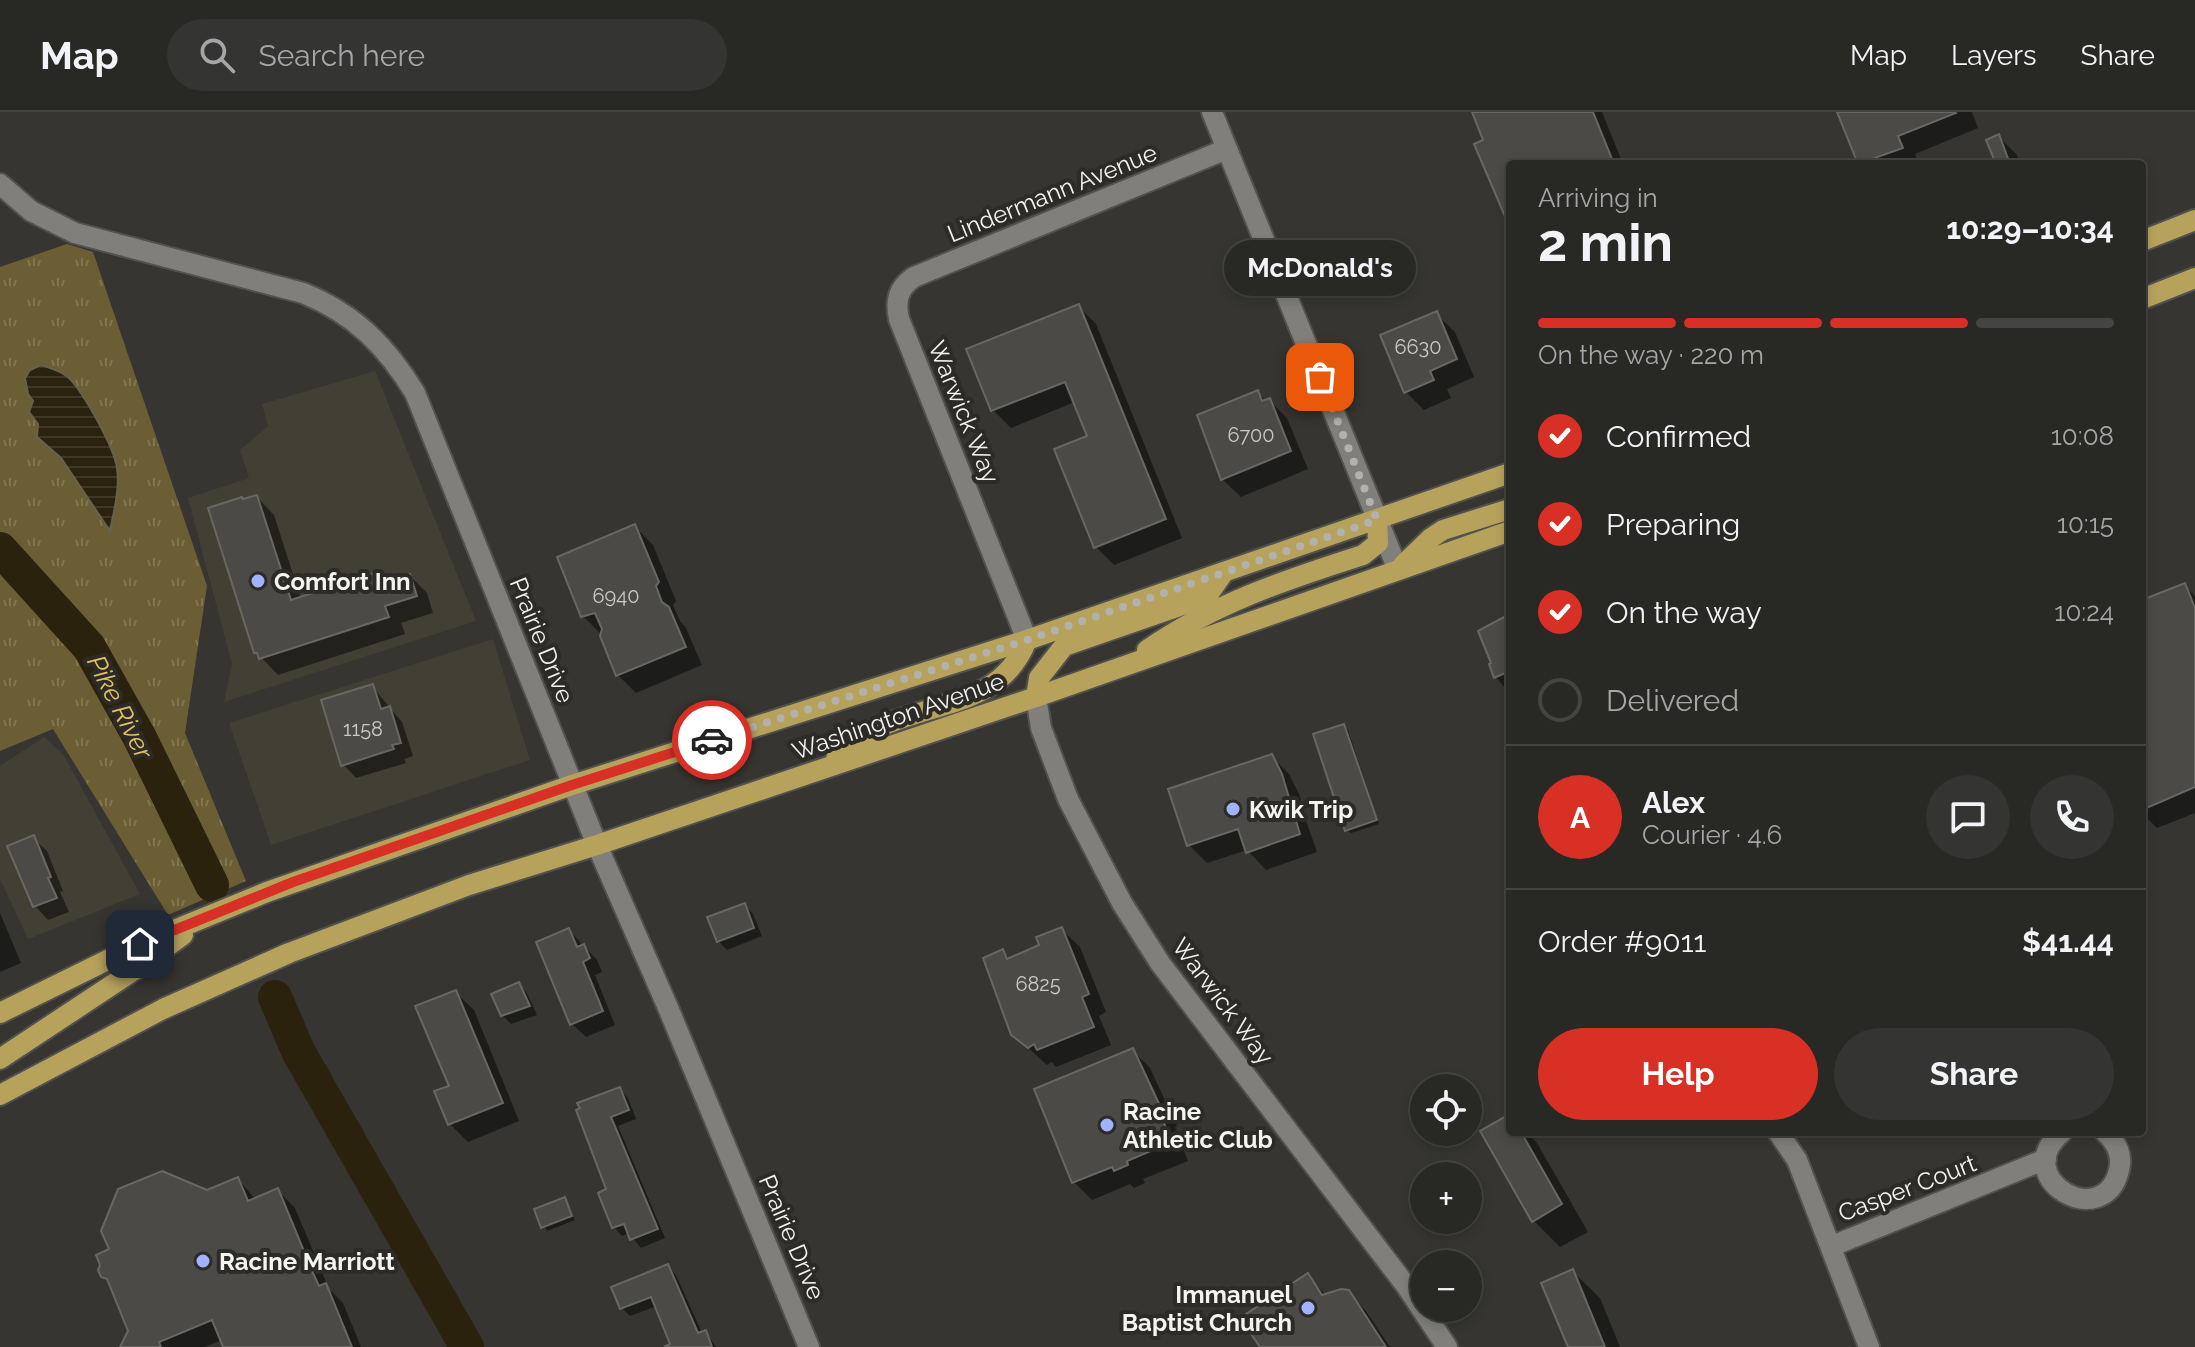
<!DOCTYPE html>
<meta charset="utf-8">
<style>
:root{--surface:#282825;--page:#343432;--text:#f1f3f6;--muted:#a5a6a7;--line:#444442;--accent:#d93025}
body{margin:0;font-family:Raleway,sans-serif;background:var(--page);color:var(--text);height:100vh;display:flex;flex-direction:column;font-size:30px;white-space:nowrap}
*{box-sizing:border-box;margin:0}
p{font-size:26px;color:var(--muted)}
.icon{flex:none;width:44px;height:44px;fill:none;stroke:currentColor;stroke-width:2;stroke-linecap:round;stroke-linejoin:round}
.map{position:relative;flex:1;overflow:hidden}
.side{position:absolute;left:1506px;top:48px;width:640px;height:976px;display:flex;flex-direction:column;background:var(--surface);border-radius:8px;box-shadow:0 4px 12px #0003,0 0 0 2px var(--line)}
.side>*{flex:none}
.tools{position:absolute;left:1410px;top:962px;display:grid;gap:16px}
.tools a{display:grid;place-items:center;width:72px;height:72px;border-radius:50%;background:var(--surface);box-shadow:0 4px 12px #0003,0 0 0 2px var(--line);font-size:40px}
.pin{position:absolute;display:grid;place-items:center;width:68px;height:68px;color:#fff;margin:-34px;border-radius:16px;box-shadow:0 4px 12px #0006}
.courier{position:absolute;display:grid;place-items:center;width:80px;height:80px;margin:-40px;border:6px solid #d93025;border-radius:50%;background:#fff;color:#222;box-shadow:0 2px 10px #0007}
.bubble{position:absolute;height:56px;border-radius:28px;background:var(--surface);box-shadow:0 4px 12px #0003,0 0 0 2px var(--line);font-size:26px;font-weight:700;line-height:56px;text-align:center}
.overview em{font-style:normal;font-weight:700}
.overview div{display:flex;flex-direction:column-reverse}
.overview{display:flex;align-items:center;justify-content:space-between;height:136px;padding:0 32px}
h1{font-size:52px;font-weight:700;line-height:60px}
.bar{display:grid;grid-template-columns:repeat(4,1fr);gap:12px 8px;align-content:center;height:96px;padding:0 32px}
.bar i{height:10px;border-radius:6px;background:var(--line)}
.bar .selected{background:var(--accent)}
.bar p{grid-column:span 4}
.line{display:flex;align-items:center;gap:20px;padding:0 32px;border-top:2px solid var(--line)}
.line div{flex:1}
.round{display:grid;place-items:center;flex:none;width:84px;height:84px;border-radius:42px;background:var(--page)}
ol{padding:0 32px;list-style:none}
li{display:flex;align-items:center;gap:24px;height:88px}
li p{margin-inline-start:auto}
li .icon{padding:8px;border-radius:50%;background:var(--accent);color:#fff;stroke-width:4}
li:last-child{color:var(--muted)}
li i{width:44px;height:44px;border:4px solid var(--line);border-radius:50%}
.button{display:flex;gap:16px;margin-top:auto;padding:16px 32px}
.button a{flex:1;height:92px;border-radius:48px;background:var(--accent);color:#fff;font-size:32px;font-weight:700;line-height:92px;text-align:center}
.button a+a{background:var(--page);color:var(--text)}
header{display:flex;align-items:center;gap:48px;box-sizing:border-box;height:112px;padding:0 40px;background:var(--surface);border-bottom:2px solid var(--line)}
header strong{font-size:38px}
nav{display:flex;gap:44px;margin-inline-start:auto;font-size:28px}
.search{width:560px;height:72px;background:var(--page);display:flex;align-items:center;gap:20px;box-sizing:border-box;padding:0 28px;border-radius:44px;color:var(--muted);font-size:30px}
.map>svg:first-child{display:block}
.built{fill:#423f35}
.park{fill:url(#park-tufts)}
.water{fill:url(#water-rules);stroke:#676151;stroke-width:2}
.shadow{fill:#0007}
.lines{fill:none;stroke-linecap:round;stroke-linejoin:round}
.river{stroke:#2a220c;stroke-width:34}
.building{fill:#4c4a47;stroke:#686763;stroke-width:2}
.street-casing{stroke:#51514d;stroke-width:24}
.primary-casing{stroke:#51514d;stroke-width:24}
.street{stroke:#817f7b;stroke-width:20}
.primary{stroke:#b7a25c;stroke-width:20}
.done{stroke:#b2b1ae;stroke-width:8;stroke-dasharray:0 14.4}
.route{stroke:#d93025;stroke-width:10}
.poi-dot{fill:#a0b3fd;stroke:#2c2b28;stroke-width:3}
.labels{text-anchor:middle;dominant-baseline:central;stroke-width:8;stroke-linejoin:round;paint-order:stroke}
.number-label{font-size:20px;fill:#cacac6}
.street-label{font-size:24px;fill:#f4f4f1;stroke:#2c2b28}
.poi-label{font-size:24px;font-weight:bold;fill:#f4f4f1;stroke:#2c2b28;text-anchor:start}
.water-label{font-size:26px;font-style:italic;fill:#e2c35e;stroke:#2c2b28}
</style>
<header>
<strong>Map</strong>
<div class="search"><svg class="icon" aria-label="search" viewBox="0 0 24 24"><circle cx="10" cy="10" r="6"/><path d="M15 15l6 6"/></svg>Search here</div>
<nav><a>Map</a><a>Layers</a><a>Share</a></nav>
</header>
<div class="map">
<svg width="2195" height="1235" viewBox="0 0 2195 1235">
<defs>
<pattern id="park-tufts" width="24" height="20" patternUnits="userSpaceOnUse" patternTransform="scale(2)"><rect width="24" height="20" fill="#6b5e34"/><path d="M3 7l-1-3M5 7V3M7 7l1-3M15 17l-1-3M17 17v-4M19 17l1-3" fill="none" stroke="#817652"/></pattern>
<pattern id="water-rules" width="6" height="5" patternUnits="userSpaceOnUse" patternTransform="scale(2)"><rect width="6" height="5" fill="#2a220c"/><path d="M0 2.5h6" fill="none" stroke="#3f3824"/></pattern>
</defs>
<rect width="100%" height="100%" fill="#363531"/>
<!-- built -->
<g class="built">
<path d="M375,259L476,509L224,590L232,552L188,386L249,366L240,338L268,314L262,292Z"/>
<path d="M493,527L530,648L271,733L229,611Z"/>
<path d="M44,625L63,642L140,782L28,827L0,767V654Z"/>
</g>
<!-- park -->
<path class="park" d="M67,132L93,140L207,474L185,621L246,769L168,803L53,617L0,639V155Z"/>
<!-- water -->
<path class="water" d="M41,253C50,256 62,259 69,266C84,281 114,335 117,356C120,377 114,398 110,419L61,346L37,325L38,312L29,300L33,289L28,282L25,266L30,258Z"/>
<!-- shadow -->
<g class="shadow">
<path d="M1474,0H1602L1623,52H1510V111L1485,28Z"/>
<path d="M1839,0H1972L1978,16L1915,42L1919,52H1860Z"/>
<path d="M1999,25L2017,43L2020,52H1998Z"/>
<path d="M1078,194L1096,212L1182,426L1114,453L1096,435L1089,325L1075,290L1011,316L993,298Z"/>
<path d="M1436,202L1455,220L1474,265L1447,277L1451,286L1424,298L1406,280Z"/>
<path d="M1257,280L1266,289L1269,288L1287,306L1308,357L1241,385L1222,367Z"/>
<path d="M257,385L274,403L301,487L374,463L384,473L410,464L427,481L433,501L401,511L405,522L278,563L256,540L244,389Z"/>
<path d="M635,415L653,433L676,489L673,493L680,509L686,516L702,553L636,581L618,563L602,523L583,504Z"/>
<path d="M2184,473L2195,484V701L2157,716L2142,701V490Z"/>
<path d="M1510,508V582L1496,565L1506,510Z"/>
<path d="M372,574L402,610L413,644L404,647L406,651L356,666L343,652Z"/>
<path d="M1344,614L1348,618L1379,712L1351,721L1347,718Z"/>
<path d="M1271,644L1289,662L1299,682L1301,688L1299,689L1317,740L1266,758L1247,738L1207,751L1189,733L1170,679Z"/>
<path d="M33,726L47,739L63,779L60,780L69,800L48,808L35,794Z"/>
<path d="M745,793L753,802L762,824L727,838L718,829Z"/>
<path d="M0,801L21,851L0,860Z"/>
<path d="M1061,817L1080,835L1106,900L1099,904L1111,933L1056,955L1052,950L1047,953L1013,922L1003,840L1010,847L1042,834Z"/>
<path d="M569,818L597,848L602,860L595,863L615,913L586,925L572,912Z"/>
<path d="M519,872L527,881L537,903L511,912L502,903Z"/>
<path d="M455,880L474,898L519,1009L468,1030L450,1012Z"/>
<path d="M1132,938L1150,956L1177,1014L1175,1015L1188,1049L1143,1067L1145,1071L1134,1076L1130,1072L1092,1088L1074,1070Z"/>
<path d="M620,977L628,986L636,1007L618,1014L665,1126L641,1136L629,1121L622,1124L614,1115L608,1078L578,999Z"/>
<path d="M1510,1005V1020H1526L1537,1031L1588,1120L1560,1135L1533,1108L1483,1020Z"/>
<path d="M238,1067L256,1088L278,1079L295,1096L329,1177L343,1191L361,1235H225L222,1228L205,1235H123L130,1219L111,1172L102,1164L207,1080Z"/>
<path d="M564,1087L575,1108L547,1119L536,1098Z"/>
<path d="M668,1154L676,1163L702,1221L705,1220L716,1235H673L657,1194L630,1204L622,1196Z"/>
<path d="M1573,1160L1600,1186L1620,1235H1570Z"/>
<path d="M1307,1164L1327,1184L1348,1180L1366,1199L1390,1235H1262Z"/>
</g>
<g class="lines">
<!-- river -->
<g class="river">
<path d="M0,437L89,535L140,626L212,773"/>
<path d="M275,885L298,939L467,1235"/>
</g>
</g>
<!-- building -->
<g class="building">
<path d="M1472,0H1593L1614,52H1510V116L1474,32L1483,28Z"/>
<path d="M1837,0H1955L1956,1L1898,24L1903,36L1858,52Z"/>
<path d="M1999,22L2010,52H1996L1986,28Z"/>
<path d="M1079,192L1166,407L1094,436L1054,337L1087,324L1065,270L991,299L966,237Z"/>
<path d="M1437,199L1457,247L1430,259L1434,268L1404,281L1380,223Z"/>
<path d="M1258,278L1262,289L1270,286L1291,339L1221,368L1197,303Z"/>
<path d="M257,383L291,488L375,461L378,472L410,462L417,484L385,494L389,505L259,547L257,541H254L208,396L242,385L243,387Z"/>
<path d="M635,412L659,470L656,474L662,490L669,495L686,535L616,564L600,524L602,517L595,501L581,505L557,445Z"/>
<path d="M2185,471L2195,496V675L2142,698V488Z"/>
<path d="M1504,505L1505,508L1510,506V559L1494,566L1489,552L1491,551L1478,519Z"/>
<path d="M373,572L381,597L390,594L401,631L392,633L394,637L341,654L321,588Z"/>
<path d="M1344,612L1377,708L1345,719L1313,622Z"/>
<path d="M1272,642L1282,662L1300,722L1246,741L1238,717L1187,734L1168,677Z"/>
<path d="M34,723L51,765L48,766L57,786L33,795L7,734Z"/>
<path d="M745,791L754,816L717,830L707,805Z"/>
<path d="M1062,815L1089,882L1082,885L1094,915L1037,938L1034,932L1028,936L1011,923L983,846L1003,837L1007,847L1039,833L1036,825Z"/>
<path d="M569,816L577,835L584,832L590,846L583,850L603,899L570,913L536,830Z"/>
<path d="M519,870L530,894L501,904L491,882Z"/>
<path d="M456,878L503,991L448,1013L434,979L449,974L415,894Z"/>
<path d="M1133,936L1161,996L1158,997L1172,1030L1127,1049L1128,1053L1114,1059L1112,1055L1072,1071L1034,977Z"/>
<path d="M620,975L629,998L611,1005L658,1117L630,1128L624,1112L612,1116L598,1081L606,1077L576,998L580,996L577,991Z"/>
<path d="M1510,1002V1020H1521L1562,1092L1532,1110L1480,1019Z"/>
<path d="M162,1059L207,1078L238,1065L248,1089L278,1076L313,1161L319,1174L326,1171L352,1235H223L212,1208L159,1230L161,1235H120L128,1219L107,1167L101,1165L98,1158L100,1153L96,1143L109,1137L101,1119L118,1077Z"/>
<path d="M565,1085L572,1104L541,1116L534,1097Z"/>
<path d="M668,1152L698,1221L706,1218L712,1235H664L670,1232L651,1185L620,1197L611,1175Z"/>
<path d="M1573,1157L1605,1235H1568L1541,1171Z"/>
<path d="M1308,1161L1322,1183L1341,1177L1349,1178L1386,1235H1260L1240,1206Z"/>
</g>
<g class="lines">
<!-- street casing -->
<g class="street-casing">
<g id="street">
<path d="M1212,0L1398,458"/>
<path d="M0,72L31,99L75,121L303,181C355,202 387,235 415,281L597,733L669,898L809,1235"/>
<path d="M1027,528L899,207C895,189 898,176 914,165L1227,37"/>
<path d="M1036,585L1041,616L1068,687L1122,791L1160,851L1407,1175L1447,1235"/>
<path d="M1778,1020L1797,1048L1869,1235"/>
<path d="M2062,1020C2007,1066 2104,1122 2119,1058C2123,1043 2116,1030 2105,1020"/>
<path d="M1832,1134L2046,1047"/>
</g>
</g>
<!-- primary casing -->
<g class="primary-casing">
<g id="primary">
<path d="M2142,129L2195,108"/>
<path d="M2142,187L2195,166"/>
<path d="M1403,453L1431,426L1443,418L1510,397"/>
<path d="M1147,538C1215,491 1285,468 1363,443L1378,431L1377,408"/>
<path d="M1036,585L1039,566L1064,534L1194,489L1210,480L1224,460"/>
<path d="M836,647C849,637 862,624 876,617C932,589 1001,595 1027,528"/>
<path d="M0,901L140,832L267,780L572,673L1027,528L1510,361"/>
<path d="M0,947L139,855L183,823"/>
<path d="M0,983L163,897L289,841L469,773L597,733L1036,585L1510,419"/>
</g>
</g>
<!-- street -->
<use href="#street" class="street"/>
<!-- primary -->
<use href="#primary" class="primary"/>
</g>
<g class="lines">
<!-- done -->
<path class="done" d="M712,628L1027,528L1377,408L1320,265"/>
<!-- route -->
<path class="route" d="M140,832L293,770L572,673L712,628"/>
</g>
<!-- markers -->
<g class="poi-dot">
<circle cx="258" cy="469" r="8"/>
<circle cx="1233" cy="697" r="8"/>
<circle cx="1107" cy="1013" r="8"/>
<circle cx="203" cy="1149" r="8"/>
<circle cx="1308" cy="1196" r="8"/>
</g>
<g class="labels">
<!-- number labels -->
<g class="number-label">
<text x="1418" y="235">6630</text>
<text x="1251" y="323">6700</text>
<text x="616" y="484">6940</text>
<text x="363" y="617">1158</text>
<text x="1038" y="872">6825</text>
</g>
<!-- street labels -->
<g class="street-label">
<text transform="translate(1052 81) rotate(-22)">Lindermann Avenue</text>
<text transform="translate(964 300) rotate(68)">Warwick Way</text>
<text transform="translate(542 528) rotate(68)">Prairie Drive</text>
<text transform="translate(898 604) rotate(-19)">Washington Avenue</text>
<text transform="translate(1223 889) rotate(53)">Warwick Way</text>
<text transform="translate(1907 1076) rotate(-21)">Casper Court</text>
<text transform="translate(792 1125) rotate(67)">Prairie Drive</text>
</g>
<!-- poi labels -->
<g class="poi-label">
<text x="274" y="469">Comfort Inn</text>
<text x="1249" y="697">Kwik Trip</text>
<text x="1123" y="999">Racine<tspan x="1123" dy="28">Athletic Club</tspan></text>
<text x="219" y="1149">Racine Marriott</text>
<text x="1292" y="1182" text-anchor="end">Immanuel<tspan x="1292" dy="28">Baptist Church</tspan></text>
</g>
<!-- water labels -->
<g class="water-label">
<text transform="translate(120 595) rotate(63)">Pike River</text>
</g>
</g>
</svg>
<div class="tools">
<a><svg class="icon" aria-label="locate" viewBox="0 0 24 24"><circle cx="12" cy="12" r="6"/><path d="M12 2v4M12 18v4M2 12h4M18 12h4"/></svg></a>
<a>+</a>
<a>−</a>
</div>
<div class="pin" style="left:1320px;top:265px;background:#ea580c"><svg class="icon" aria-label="bag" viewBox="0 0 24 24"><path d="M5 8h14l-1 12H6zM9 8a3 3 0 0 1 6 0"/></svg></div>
<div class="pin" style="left:140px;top:832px;background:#1f2937"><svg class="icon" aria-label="home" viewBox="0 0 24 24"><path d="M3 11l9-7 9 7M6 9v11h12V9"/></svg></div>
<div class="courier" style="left:712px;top:628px"><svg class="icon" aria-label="car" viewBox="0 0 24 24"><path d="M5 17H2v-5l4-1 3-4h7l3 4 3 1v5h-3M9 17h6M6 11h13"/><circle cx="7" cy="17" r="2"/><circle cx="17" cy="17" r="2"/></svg></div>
<div class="bubble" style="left:1224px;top:128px;width:192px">McDonald's</div>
<section class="side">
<div class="overview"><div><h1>2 min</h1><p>Arriving in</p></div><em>10:29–10:34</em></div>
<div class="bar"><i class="selected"></i><i class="selected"></i><i class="selected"></i><i></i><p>On the way · 220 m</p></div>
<ol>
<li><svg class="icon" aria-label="check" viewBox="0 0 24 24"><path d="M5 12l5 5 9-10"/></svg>Confirmed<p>10:08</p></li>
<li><svg class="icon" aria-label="check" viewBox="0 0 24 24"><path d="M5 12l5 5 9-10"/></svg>Preparing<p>10:15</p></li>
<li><svg class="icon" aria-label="check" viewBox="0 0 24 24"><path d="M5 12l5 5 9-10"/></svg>On the way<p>10:24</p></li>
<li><i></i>Delivered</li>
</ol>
<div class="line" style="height:144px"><b class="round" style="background:var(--accent);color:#fff">A</b><div><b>Alex</b><p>Courier · 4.6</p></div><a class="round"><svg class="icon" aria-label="chat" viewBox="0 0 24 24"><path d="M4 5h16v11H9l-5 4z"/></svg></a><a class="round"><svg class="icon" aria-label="phone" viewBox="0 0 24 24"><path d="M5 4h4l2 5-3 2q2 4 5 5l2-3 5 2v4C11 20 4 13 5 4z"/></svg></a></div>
<div class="line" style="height:104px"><div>Order #9011</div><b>$41.44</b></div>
<div class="button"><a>Help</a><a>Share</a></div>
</section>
</div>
